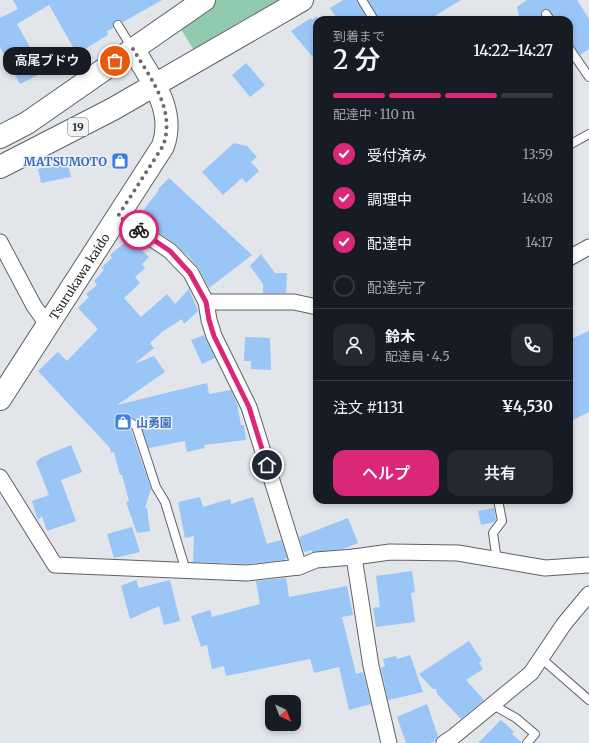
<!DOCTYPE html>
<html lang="ja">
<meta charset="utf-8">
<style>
:root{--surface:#171b24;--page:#242831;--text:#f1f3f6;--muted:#9ea1a6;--line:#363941;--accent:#db2777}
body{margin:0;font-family:Merriweather,"Noto Sans JP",serif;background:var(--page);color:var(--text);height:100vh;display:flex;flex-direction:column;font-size:15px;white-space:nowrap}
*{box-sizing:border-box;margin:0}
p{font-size:13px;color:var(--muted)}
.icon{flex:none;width:22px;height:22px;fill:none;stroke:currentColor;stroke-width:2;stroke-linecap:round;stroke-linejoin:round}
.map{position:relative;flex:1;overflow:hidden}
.panel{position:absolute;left:313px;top:16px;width:260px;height:488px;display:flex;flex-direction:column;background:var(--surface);border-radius:12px;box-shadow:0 2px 6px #0003}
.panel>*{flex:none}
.needle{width:26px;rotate:137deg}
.controls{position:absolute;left:265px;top:695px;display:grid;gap:8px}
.controls a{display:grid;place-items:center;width:36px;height:36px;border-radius:8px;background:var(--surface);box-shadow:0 2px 6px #0003;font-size:20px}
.pin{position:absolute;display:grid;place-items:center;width:34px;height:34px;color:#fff;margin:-17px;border:2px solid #fff;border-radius:50%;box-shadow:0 1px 4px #0007}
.courier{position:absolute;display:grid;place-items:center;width:40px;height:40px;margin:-20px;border:3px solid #db2777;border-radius:50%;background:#fff;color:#222;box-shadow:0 1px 5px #0007}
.bubble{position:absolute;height:28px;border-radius:12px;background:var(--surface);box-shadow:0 2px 6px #0003;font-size:13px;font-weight:600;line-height:28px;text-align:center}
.overview em{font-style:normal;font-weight:600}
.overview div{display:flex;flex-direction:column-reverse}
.overview{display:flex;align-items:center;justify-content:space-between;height:68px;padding:0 20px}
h1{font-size:26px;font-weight:600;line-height:30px}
.bar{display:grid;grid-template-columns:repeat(4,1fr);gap:6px 4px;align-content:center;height:48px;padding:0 20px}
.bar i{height:5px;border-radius:3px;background:var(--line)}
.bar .current{background:var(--accent)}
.bar p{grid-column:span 4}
.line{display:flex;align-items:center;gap:10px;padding:0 20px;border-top:1px solid var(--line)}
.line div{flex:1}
.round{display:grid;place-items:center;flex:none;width:42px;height:42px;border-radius:12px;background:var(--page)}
ol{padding:0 20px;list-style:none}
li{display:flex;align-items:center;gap:12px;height:44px}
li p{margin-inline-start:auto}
li .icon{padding:4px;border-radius:50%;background:var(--accent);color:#fff;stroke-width:4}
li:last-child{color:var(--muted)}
li i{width:22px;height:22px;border:2px solid var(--line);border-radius:50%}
.primary-button{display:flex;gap:8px;margin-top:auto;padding:8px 20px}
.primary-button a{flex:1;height:46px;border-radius:12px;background:var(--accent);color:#fff;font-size:16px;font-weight:600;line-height:46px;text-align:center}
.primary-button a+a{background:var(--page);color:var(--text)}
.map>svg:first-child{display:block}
.green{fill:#91cbae}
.building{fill:#99c5f7}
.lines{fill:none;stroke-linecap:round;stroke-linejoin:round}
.lane-casing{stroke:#5e6164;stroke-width:10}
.street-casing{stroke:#5e6164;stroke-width:17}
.secondary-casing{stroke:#5e6164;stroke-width:24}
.primary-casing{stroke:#5e6164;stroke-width:24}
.lane{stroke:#fff;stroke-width:8}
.street{stroke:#fff;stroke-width:15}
.secondary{stroke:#fff;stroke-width:22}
.primary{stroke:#fff;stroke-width:22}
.done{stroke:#696b6d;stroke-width:4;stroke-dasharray:0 7.2}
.route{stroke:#db2777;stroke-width:5}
.labels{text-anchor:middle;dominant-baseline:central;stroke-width:3;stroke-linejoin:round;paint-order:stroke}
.shield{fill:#f0f3f6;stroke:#646667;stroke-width:1}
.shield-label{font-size:11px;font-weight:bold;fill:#28292a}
.shop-label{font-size:12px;font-weight:bold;fill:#366cbe;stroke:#f0f3f6;text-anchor:end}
.street-label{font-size:12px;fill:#28292a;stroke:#f0f3f6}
</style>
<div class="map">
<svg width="589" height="743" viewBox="0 0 589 743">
<rect width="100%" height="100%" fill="#e2e5e9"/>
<!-- green -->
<path class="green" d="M217,0H281L195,52L179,26Z"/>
<!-- building -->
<g class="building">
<path d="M13,0H162L123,22L118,20L115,21L113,28L107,31L108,35L77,54L49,5L17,24L44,72L20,84L0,47V18L18,9Z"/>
<path d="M343,0H357L368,20H338L330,8Z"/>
<path d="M368,0H461L428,20H379Z"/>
<path d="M527,0H577L589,19V49L580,55L573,45L569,43V20H555L548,9H543L541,12L543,20H520L517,7Z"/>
<path d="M317,16V62L291,31L311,18L312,20Z"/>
<path d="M246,63L265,85L250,97L232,75Z"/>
<path d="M234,143L247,146L257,157L251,162L259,171L246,183L242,178L223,195L202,172Z"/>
<path d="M62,164L68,165L71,177L41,183L38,169Z"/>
<path d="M169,178L252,255L209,288L199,269L189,257L175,244L141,220L145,208L159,190L158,189Z"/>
<path d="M130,238L149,257L142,264L145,268L135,277L140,283L124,298L141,317L167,294L175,304L189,289L198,311L184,324L182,319L162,332L150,343L154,348L134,364L154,356L165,372L117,405L207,383L209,394L231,390L237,404L241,425H244L246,440L204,445L205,448L187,452L185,441L149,448L139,422L126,414H121L119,421L131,430L151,489L145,508H147L150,531L137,533L126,502L129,501L122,475H120L114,452L111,453L110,448L38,371L58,352L67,361L98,329L78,308L89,297L86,294L97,285L94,281L104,270L102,267L112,258L110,255Z"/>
<path d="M261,254L275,273H287L286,293H263V284L250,266Z"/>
<path d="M589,331V412L569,422V401L572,399L569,393V340Z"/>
<path d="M204,335L215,358L202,364L191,340Z"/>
<path d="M245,337L270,338L271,370L251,369V361H244Z"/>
<path d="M71,445L82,472L61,480L76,521L47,531L42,516L38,520L32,501L49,495L36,462L42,457Z"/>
<path d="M200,497L203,507L230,499L231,504L253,497L267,544L281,540L287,557L284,560L247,564L193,562L194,536L185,538L178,502Z"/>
<path d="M494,508L496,520L494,522L481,525L478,511Z"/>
<path d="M348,518L358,543L343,549L312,552V550L304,552L299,537Z"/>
<path d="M132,527L140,552L114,558L107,534Z"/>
<path d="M412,571L415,592L411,593L415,622L376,627L373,608L380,607L376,576Z"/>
<path d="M286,578L289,597L347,586L353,615L342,617L356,674L363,672L371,704L349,710L339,667L314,673L310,659L226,676L224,666L212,669L207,645L201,647L191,616L210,610L212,617L260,604L256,581Z"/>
<path d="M136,580L139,588L170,580L180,621L164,625L159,606L130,619L121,586Z"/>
<path d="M469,641L482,661L479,662L483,669L466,680L484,700L461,719L437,694L436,689H433L419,674Z"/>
<path d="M410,655L423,692L388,700L381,668L385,666L383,659L396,656L397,659Z"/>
<path d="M427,704L438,736L435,741L430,743H406L397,717Z"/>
<path d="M501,720L514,732L512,734L522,743H478Z"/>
</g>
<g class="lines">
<!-- lane casing -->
<g class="lane-casing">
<g id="lane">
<path d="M362,0L374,20"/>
<path d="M546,14L550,20"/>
<path d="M118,25L132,48"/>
<path d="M569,48L589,77"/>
<path d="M571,144L589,134"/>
<path d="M124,419L136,426L156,487L165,502L186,571"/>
<path d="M497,561L493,533L502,521L498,500"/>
<path d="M542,659L589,700"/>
<path d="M493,705L516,718L535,734L527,743"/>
</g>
</g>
<!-- street casing -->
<g class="street-casing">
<g id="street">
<path d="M118,216L170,251L191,273L206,302L209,320L214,336L249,407L299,567"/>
<path d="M0,242L34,306L47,324"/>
<path d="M569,258L589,247"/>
<path d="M206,302H294L317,307"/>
<path d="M0,477L55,565L247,573L299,567L316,560L354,557L390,552L458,553L545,568L589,565"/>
<path d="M354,557L371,666L389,743"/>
<path d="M444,743L453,737L531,673L564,624L589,594"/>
</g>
</g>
<!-- secondary casing -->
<g class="secondary-casing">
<g id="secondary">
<path id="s1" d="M0,399L163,146C176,110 151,79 133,49"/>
</g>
</g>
<!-- primary casing -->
<g class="primary-casing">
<g id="primary">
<path d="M0,137L27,123L204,0"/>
<path d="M0,167L113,109L302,0"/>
</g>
</g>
<!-- lane -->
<use href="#lane" class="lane"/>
<!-- street -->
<use href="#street" class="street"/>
<!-- secondary -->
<use href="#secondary" class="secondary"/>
<!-- primary -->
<use href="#primary" class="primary"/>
</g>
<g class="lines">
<!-- done -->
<path class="done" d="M115,61L133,49C151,79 176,110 163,146L118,216L139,230"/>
<!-- route -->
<path class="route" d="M139,230L170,251L190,273L206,302L209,320L214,336L249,407L267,465"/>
</g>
<!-- icons -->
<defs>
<g id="shop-square" transform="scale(0.9)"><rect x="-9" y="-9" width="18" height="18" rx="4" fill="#3f7fe0" stroke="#f0f3f6"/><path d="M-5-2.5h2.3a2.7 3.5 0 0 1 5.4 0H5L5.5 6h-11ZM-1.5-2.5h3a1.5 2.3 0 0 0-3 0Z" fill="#fff"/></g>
</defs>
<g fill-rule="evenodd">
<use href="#shop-square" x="120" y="161"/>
<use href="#shop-square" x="123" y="422"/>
</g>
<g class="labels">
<!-- shield labels -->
<rect class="shield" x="68" y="118" width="20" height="18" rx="3"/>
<g class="shield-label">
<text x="78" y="127">19</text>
</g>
<!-- shop labels -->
<g class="shop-label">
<text x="107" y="161">MATSUMOTO</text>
<text x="136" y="422" text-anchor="start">山勇園</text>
</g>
<!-- street labels -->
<g class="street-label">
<text stroke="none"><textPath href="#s1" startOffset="146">Tsurukawa kaido</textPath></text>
</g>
</g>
</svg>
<div class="controls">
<a><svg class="needle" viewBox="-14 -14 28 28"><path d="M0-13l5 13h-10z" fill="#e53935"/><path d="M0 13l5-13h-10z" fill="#9ea1a6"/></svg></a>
</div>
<div class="pin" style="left:115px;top:61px;background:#ea580c"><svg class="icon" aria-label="bag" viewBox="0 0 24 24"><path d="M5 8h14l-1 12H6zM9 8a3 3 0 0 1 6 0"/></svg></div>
<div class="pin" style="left:267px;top:465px;background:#1f2937"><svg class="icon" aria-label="home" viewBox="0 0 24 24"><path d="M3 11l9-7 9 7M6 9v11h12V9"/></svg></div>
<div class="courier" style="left:139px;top:230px"><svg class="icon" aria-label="bike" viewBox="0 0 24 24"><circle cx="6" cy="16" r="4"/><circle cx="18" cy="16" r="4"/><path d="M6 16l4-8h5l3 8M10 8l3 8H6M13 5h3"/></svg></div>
<div class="bubble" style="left:3px;top:47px;width:88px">高尾ブドウ</div>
<section class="panel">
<div class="overview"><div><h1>2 分</h1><p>到着まで</p></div><em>14:22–14:27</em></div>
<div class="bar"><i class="current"></i><i class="current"></i><i class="current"></i><i></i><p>配達中 · 110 m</p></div>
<ol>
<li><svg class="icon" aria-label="check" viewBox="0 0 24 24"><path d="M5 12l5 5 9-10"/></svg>受付済み<p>13:59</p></li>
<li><svg class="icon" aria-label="check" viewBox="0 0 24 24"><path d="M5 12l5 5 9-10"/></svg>調理中<p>14:08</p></li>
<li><svg class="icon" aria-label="check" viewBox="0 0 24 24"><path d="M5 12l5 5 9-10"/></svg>配達中<p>14:17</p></li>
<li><i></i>配達完了</li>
</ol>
<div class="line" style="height:72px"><a class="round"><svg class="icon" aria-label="person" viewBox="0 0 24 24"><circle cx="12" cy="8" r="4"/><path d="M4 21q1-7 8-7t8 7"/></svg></a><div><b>鈴木</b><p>配達員 · 4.5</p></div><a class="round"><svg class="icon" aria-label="phone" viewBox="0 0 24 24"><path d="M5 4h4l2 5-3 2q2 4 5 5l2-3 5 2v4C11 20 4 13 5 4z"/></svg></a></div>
<div class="line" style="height:52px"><div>注文 #1131</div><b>¥4,530</b></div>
<div class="primary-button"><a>ヘルプ</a><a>共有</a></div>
</section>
</div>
